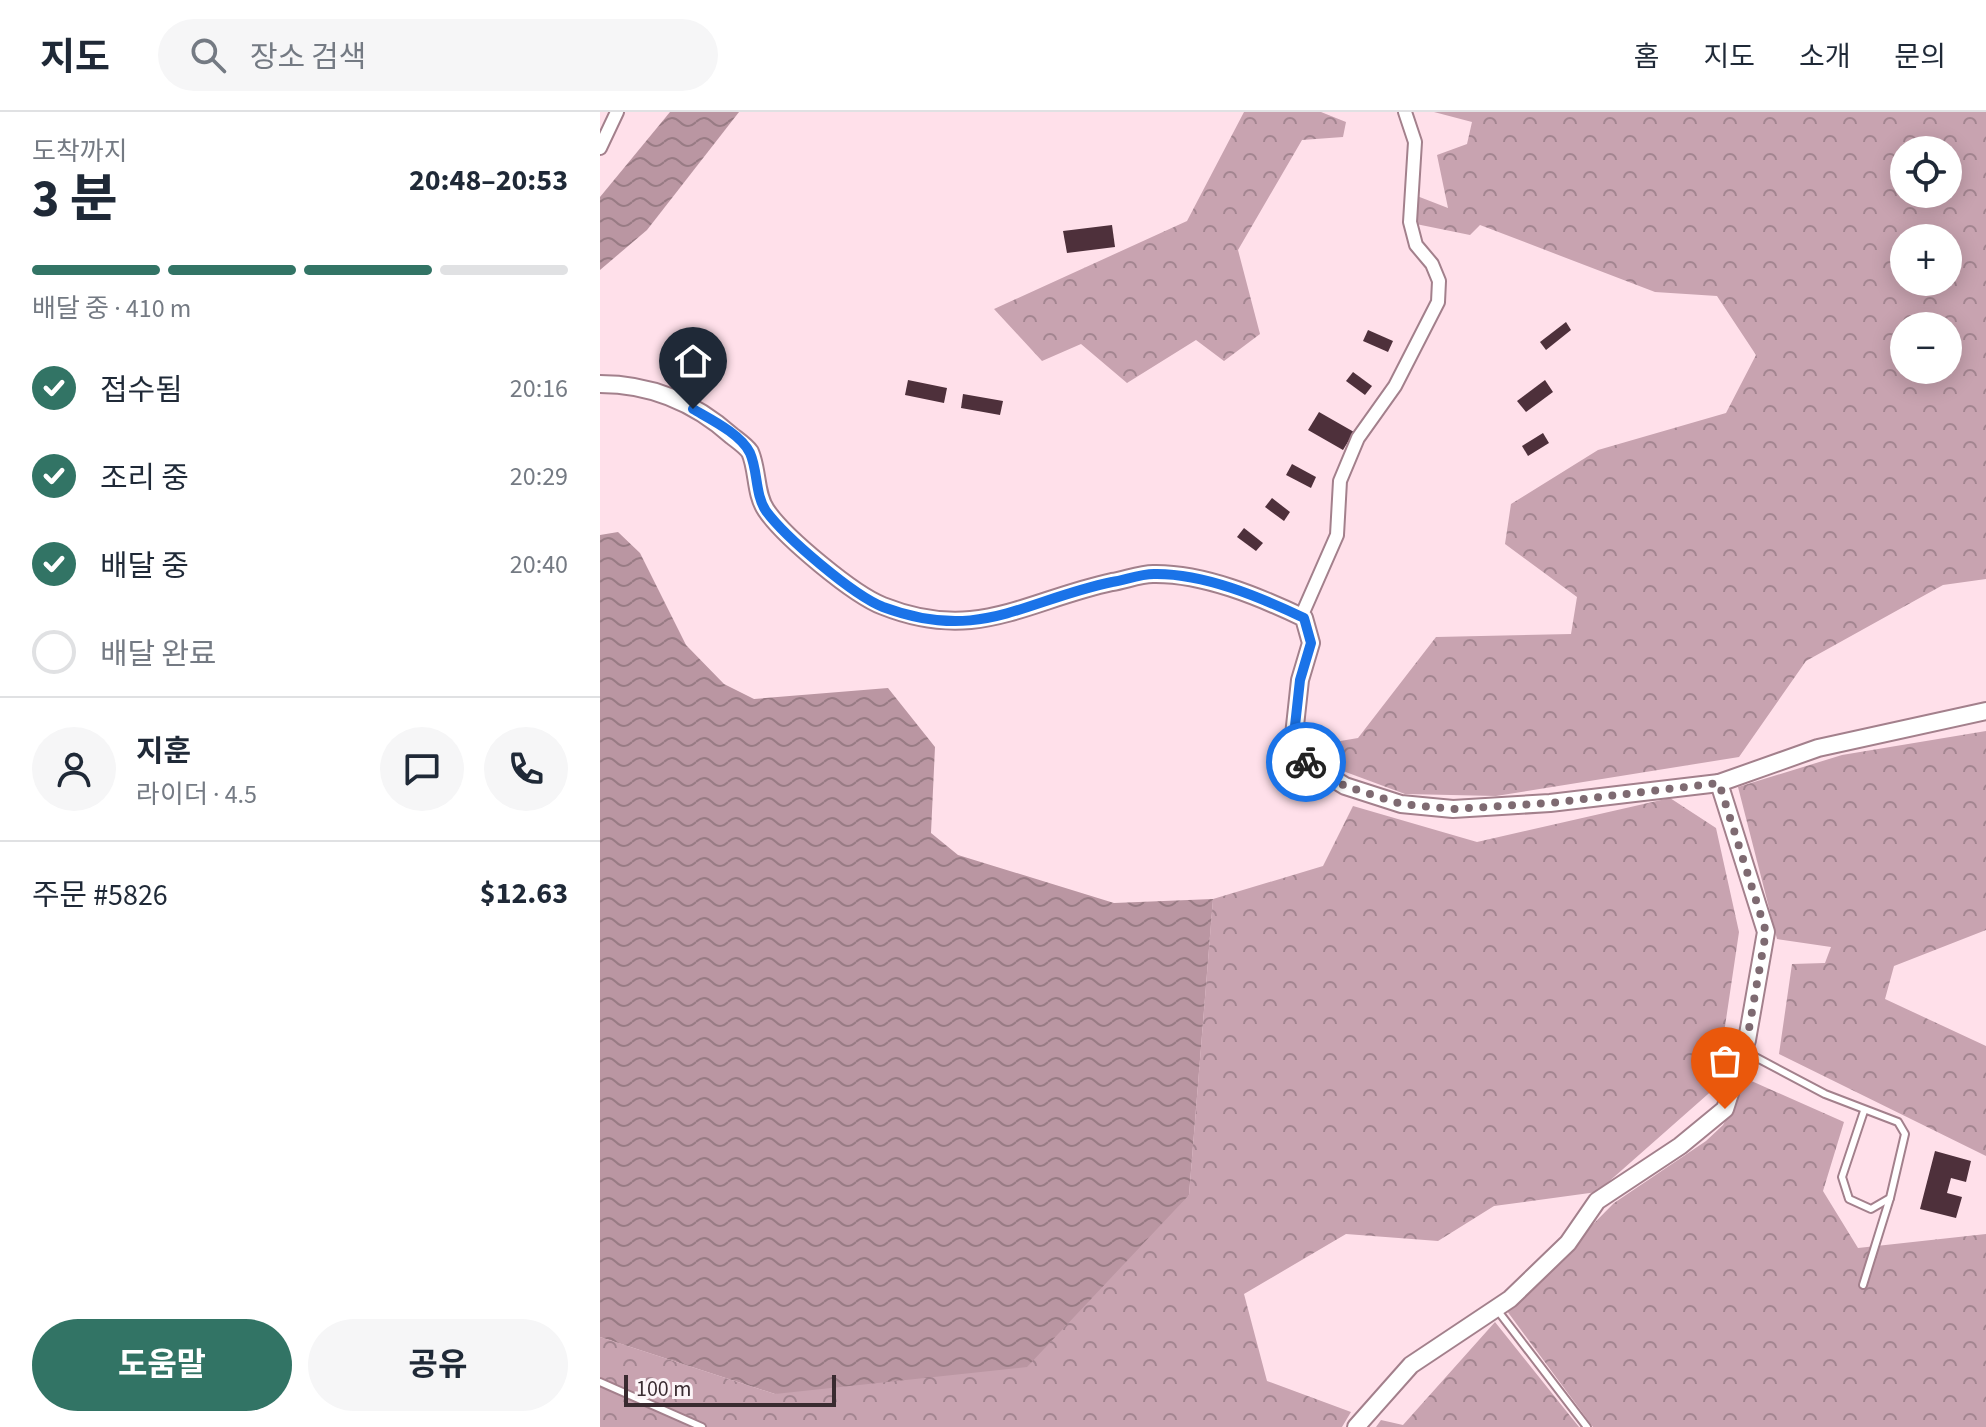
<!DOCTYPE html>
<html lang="ko">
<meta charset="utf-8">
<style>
:root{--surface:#fff;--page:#f6f6f7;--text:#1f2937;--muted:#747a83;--line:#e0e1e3;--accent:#327465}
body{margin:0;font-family:"Source Sans 3","Noto Sans KR",sans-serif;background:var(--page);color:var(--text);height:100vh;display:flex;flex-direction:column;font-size:30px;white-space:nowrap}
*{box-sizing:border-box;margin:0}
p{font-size:26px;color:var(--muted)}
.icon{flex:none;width:44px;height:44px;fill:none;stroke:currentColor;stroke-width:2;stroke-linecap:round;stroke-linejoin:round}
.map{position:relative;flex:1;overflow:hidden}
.panel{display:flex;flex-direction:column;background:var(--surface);width:600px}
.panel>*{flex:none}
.buttons{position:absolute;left:1290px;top:24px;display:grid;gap:16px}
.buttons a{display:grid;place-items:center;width:72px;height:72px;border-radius:50%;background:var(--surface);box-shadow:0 4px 20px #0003;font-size:40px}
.scale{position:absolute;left:24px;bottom:20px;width:212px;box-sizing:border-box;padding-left:8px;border:4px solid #392b30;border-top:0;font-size:22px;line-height:28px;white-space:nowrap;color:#392b30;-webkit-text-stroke:6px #fcf4f7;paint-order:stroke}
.pin{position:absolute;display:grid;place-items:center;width:68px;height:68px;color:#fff;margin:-82px -34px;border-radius:50% 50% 50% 0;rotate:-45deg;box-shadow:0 0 8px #0007}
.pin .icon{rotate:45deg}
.courier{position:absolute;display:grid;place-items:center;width:80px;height:80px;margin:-40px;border:6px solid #1a73e8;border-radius:50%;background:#fff;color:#222;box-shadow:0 2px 10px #0007}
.headline em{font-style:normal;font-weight:700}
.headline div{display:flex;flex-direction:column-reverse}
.headline{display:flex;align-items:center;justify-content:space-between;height:136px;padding:0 32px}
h1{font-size:52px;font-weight:700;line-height:60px}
.bar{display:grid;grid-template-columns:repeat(4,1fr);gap:12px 8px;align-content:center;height:96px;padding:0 32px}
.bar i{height:10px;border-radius:6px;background:var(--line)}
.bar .selected{background:var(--accent)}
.bar p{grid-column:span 4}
.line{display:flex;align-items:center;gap:20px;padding:0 32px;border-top:2px solid var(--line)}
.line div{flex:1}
.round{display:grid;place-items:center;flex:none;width:84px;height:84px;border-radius:42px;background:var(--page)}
ol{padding:0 32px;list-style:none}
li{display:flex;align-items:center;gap:24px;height:88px}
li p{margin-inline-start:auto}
li .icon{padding:8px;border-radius:50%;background:var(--accent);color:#fff;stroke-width:4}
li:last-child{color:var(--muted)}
li i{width:44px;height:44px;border:4px solid var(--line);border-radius:50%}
.primary-button{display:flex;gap:16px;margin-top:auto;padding:16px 32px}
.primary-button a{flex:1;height:92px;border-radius:48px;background:var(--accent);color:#fff;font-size:32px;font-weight:700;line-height:92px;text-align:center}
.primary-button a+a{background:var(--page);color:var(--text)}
header{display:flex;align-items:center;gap:48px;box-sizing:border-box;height:112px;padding:0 40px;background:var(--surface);border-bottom:2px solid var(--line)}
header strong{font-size:38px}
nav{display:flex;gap:44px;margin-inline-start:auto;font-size:28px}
.search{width:560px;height:72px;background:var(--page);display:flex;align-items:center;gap:20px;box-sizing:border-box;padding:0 28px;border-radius:44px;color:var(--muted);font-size:30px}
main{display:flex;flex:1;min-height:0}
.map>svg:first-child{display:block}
.forest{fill:url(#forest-crowns);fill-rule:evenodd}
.water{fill:url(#water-waves)}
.building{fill:#4e303b}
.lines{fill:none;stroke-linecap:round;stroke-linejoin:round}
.service-casing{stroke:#a3808c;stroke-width:10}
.minor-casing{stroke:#a3808c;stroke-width:16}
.tertiary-casing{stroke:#a3808c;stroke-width:20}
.service{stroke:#fff;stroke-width:6}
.minor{stroke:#fff;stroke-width:12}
.tertiary{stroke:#fff;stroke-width:16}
.done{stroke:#7e6a71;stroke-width:8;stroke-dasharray:0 14.4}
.route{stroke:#1a73e8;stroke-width:10}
</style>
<header>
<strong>지도</strong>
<div class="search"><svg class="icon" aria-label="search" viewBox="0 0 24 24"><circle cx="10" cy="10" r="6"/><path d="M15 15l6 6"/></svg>장소 검색</div>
<nav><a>홈</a><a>지도</a><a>소개</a><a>문의</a></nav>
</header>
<main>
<section class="panel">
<div class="headline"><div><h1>3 분</h1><p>도착까지</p></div><em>20:48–20:53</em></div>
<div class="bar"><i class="selected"></i><i class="selected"></i><i class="selected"></i><i></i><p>배달 중 · 410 m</p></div>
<ol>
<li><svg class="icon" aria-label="check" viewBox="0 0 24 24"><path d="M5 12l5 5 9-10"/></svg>접수됨<p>20:16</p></li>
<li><svg class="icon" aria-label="check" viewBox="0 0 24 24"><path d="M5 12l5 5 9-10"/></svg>조리 중<p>20:29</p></li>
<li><svg class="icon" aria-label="check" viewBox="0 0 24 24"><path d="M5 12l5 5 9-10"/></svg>배달 중<p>20:40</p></li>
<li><i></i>배달 완료</li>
</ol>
<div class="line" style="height:144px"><a class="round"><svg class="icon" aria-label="person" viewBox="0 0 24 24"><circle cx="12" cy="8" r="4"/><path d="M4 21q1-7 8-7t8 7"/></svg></a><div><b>지훈</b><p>라이더 · 4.5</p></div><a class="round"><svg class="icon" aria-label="chat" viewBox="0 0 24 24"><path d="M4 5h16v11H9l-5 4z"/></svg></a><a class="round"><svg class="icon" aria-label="phone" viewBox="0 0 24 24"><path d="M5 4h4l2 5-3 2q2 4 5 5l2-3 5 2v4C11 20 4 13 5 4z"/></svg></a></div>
<div class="line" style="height:104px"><div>주문 #5826</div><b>$12.63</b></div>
<div class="primary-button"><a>도움말</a><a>공유</a></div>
</section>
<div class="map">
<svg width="1386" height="1315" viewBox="0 0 1386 1315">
<defs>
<pattern id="forest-crowns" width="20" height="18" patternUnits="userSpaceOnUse" patternTransform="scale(2)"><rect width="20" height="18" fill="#c8a3b0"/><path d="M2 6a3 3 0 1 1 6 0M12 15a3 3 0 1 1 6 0" fill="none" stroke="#a38590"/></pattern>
<pattern id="water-waves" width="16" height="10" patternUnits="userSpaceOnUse" patternTransform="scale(2)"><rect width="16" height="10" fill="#ba96a2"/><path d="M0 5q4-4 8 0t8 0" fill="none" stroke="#987b84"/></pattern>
</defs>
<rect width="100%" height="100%" fill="#ffe0ea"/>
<!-- forest -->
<g class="forest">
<path d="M644,0H721L746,10L743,25L702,28L638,138L660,222L624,249L596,228L527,271L481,232L442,249L394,197L587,109Z"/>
<path d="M834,0H1386V467L1343,473L1206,549L1139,645L896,684L805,682L716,649L705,635L758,626L836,525L971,522L977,485L905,432L911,392L998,338L1126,301L1156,243L1117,184L1055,180L880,113L870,123L816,112L817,84L848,96L837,43L867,32L872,10ZM1304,38H1348V82H1304ZM1304,126H1348V170H1304ZM1304,214H1348V258H1304Z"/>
<path d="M1386,619V818L1294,854L1285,887L1386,934V1044L1179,942L1192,852L1225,851L1231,835L1177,827L1138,675L1242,643Z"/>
<path d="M1070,686L1116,716L1139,820L1116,975L997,1080L894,1094L838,1129L746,1122L644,1182L667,1269L751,1300L742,1315H0V1225L175,1282L589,1083L613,787L723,754L753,694L877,730Z"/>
<path d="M1147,967L1244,1010L1223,1079L1258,1136L1386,1122V1315H993L907,1199L1014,1091L1106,1029L1123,1013Z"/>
<path d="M895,1210L979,1315H776L781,1308L803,1313Z"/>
</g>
<!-- water -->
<g class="water">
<path d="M70,0H139L47,118L0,158V85Z"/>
<path d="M18,420L40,441L86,533L124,572L154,587L288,576L335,635L331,721L358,743L514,791L613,787L589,1083L427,1255L175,1282L0,1225V423Z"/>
</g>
<!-- building -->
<g class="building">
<path d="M512,113L515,135L467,141L463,119Z"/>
<path d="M966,210L971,218L946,238L940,230Z"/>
<path d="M768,218L793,229L788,240L763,229Z"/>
<path d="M753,260L772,274L765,283L746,269Z"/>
<path d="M308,268L347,276L344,291L305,283Z"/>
<path d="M945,268L953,280L926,300L917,289Z"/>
<path d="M363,282L403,289L400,303L361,296Z"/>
<path d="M719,300L754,320L743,338L708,318Z"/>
<path d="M943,321L949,331L928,344L922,334Z"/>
<path d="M692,352L716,365L711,376L686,363Z"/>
<path d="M672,386L690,400L684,409L665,395Z"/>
<path d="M644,416L663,431L656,439L637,425Z"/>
<path d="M1335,1039L1371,1049L1366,1070L1351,1066L1347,1081L1362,1085L1356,1106L1320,1097Z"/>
</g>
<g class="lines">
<!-- service casing -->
<g class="service-casing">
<g id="service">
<path d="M1144,939L1225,982L1298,1010L1305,1022L1290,1086L1271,1097L1249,1087L1242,1065L1264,999"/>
<path d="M1263,1173L1290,1086"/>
<path d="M898,1199L987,1315"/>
<path d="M0,1270L102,1315"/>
</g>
</g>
<!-- minor casing -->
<g class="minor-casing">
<g id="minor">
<path d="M0,36L17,0"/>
<path d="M701,505L737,423L740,369L758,326L795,274L838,190L839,169L832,152L816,133L810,110L815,30L805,0"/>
</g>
</g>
<!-- tertiary casing -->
<g class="tertiary-casing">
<g id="tertiary">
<path d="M0,272C50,272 94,290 132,324C137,328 146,334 150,340C158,358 155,382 166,398C184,425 254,483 283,494C376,531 425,489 512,470C525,468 540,462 553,462C603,461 660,485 704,506L711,531L700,568L694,623L701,647L745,674L801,692L853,697L950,691L1119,671"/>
<path d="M756,1315L811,1253L910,1187L968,1131L997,1089L1080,1034L1125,997L1147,928L1166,820L1119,671L1218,636L1386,599"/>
</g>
</g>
<!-- service -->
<use href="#service" class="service"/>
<!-- minor -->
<use href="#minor" class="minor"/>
<!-- tertiary -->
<use href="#tertiary" class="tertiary"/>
</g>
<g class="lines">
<!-- done -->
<path class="done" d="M706,650L745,674L801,692L853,697L950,691L1119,671L1166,820L1147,928L1125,997"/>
<!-- route -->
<path class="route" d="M93,297C110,307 141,322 150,341C158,359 155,383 166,399C186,426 253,483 283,495C380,531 422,489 512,470C525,468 540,462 554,462C603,461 660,485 704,506L711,531L700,568L694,623L701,647L706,650"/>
</g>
</svg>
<div class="buttons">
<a><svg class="icon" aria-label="locate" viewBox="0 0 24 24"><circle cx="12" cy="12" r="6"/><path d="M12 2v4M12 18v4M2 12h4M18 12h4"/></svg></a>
<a>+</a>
<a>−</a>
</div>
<div class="scale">100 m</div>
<div class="pin" style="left:1125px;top:997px;background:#ea580c"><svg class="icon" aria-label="bag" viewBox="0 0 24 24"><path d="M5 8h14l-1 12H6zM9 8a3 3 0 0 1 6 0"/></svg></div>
<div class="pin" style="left:93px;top:297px;background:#1f2937"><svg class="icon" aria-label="home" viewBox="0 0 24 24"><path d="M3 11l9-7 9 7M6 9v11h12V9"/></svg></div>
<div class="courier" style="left:706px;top:650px"><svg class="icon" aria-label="bike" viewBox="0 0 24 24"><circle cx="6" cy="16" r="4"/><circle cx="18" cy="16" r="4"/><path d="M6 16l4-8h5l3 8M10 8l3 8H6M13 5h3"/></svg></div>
</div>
</main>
